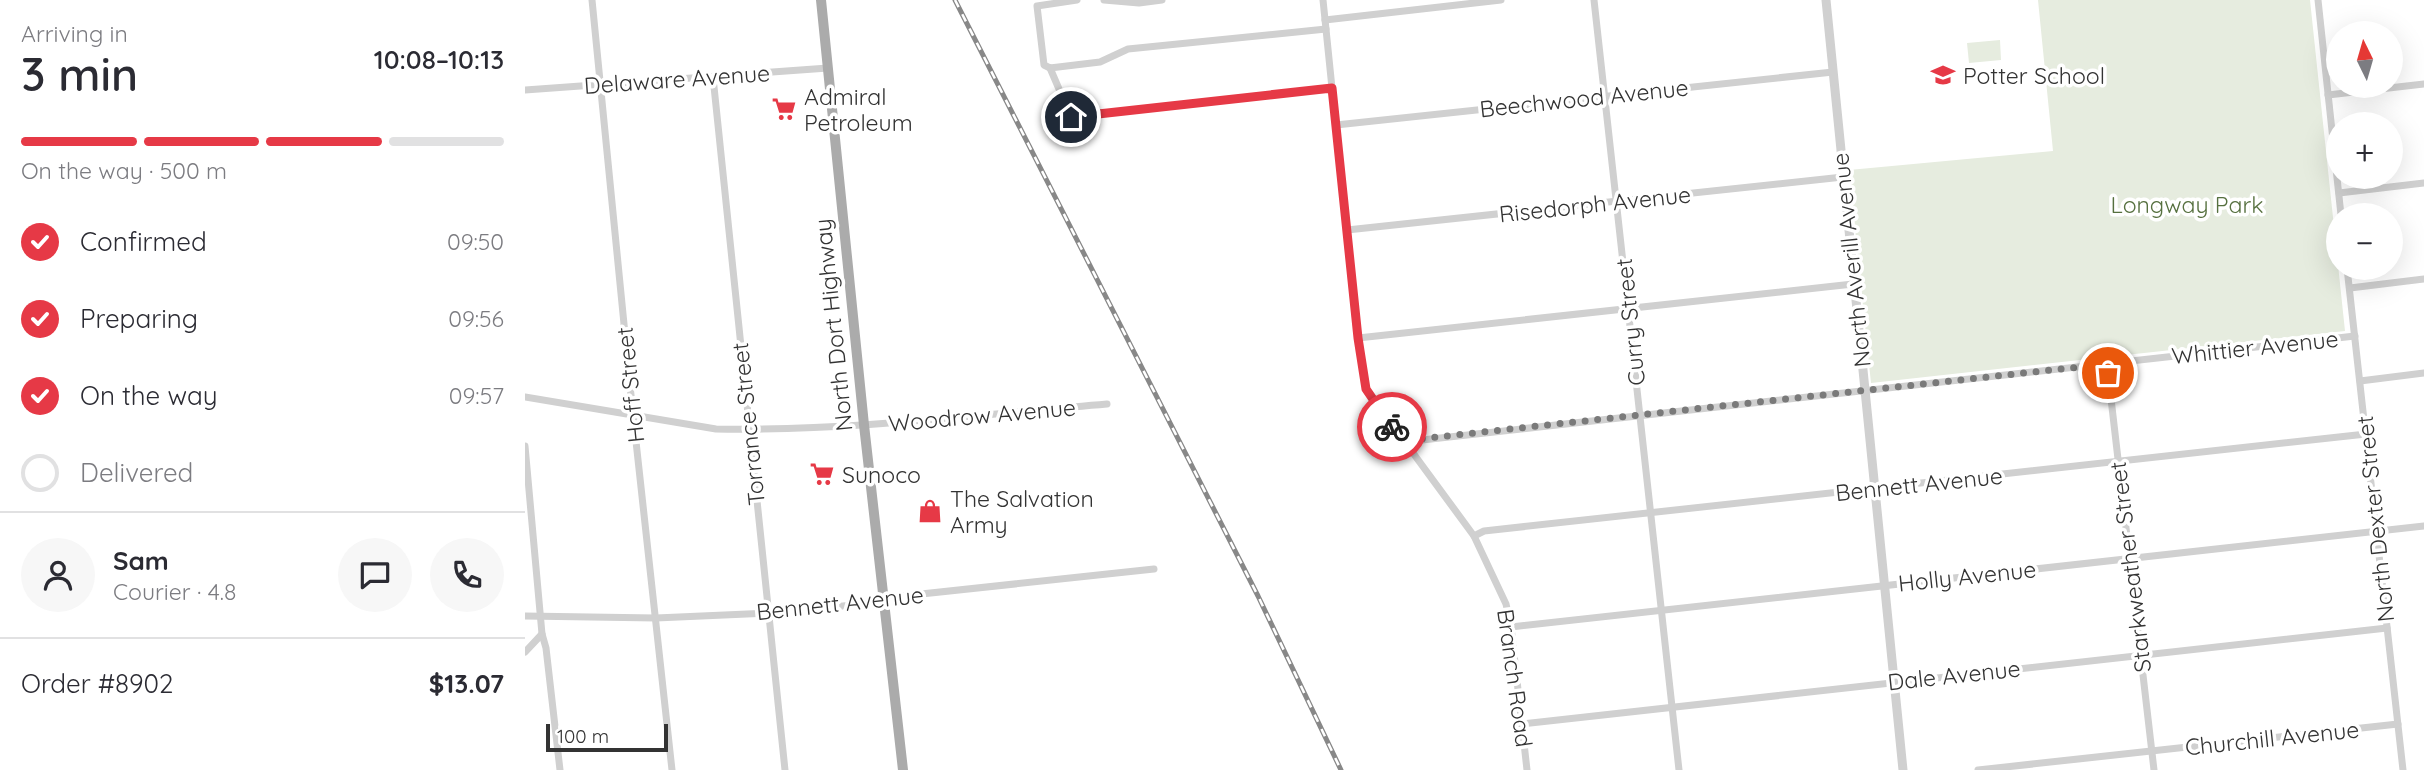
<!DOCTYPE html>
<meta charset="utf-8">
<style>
:root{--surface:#fff;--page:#f7f7f7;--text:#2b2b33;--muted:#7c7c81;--line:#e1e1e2;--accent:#e63946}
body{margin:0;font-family:Quicksand,sans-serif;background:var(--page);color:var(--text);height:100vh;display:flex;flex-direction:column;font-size:26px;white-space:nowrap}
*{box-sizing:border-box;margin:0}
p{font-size:23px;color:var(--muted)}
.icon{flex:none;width:38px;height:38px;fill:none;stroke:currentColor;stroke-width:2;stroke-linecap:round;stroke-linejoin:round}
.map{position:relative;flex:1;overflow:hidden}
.side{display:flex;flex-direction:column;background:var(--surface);width:525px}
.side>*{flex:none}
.needle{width:46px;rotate:355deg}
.buttons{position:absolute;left:1801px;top:21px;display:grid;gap:14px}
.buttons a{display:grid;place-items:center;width:77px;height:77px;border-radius:50%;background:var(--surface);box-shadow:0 7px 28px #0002;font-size:35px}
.scale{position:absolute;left:21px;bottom:18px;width:122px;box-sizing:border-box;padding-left:7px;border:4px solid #333;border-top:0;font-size:19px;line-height:24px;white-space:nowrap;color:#333;-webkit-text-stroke:5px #fff;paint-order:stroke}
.pin{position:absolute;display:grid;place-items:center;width:60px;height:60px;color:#fff;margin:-30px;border:4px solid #fff;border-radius:50%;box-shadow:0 2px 7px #0007}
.courier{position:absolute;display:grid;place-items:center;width:70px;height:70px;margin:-35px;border:5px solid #e63946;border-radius:50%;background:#fff;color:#222;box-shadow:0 2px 9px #0007}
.overview em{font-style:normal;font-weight:600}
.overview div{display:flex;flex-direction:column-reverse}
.overview{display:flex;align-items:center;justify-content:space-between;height:119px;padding:0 21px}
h1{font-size:46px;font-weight:600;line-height:52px}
.bar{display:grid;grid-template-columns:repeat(4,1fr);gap:10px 7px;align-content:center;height:84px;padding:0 21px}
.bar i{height:9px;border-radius:5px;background:var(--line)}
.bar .selected{background:var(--accent)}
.bar p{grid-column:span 4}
.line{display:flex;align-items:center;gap:18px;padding:0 21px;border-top:2px solid var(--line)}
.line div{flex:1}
.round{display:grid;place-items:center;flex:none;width:74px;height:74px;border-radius:37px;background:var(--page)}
ol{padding:0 21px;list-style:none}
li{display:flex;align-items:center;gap:21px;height:77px}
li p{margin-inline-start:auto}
li .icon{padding:7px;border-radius:50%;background:var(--accent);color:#fff;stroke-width:4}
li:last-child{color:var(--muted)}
li i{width:38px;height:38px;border:4px solid var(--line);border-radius:50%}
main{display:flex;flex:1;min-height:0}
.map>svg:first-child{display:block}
.green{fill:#e6ecdf}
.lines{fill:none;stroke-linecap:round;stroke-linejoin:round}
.minor{stroke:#d0d0d0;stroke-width:7}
.tertiary{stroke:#d0d0d0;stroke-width:9}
.primary{stroke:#ababab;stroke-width:10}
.rail-casing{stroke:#888;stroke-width:5}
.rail{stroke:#fff;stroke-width:2.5;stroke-dasharray:8;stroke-linecap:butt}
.done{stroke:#7a7a7a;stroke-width:7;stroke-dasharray:0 12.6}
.route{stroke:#e63946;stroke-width:9}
.labels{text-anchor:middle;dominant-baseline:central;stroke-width:7;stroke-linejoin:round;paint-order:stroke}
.poi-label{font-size:23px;fill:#333;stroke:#fff;text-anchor:start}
.street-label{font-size:23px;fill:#333;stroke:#fff}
.park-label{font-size:23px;fill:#56703f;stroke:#fff}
</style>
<main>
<section class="side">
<div class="overview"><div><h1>3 min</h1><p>Arriving in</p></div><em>10:08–10:13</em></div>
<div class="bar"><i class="selected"></i><i class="selected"></i><i class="selected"></i><i></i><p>On the way · 500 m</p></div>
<ol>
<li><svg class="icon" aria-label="check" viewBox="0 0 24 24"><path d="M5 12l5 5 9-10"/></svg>Confirmed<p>09:50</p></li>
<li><svg class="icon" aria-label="check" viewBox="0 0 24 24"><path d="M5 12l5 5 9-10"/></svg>Preparing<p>09:56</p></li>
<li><svg class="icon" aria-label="check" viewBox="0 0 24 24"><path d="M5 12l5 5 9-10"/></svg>On the way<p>09:57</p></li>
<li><i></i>Delivered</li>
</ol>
<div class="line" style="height:126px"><a class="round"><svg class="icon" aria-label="person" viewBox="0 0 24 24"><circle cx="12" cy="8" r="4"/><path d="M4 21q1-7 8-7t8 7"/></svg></a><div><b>Sam</b><p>Courier · 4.8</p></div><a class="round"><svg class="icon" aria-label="chat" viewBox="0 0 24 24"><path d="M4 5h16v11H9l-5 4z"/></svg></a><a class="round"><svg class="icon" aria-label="phone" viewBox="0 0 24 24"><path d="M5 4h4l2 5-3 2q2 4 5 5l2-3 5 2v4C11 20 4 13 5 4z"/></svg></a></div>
<div class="line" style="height:91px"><div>Order #8902</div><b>$13.07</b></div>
</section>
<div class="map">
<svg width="1899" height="770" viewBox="0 0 1899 770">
<rect width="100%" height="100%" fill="#fff"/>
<!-- green -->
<g class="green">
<path d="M1513,0H1785L1820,331L1346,383L1324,170L1528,151Z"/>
<path d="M1475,40L1476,60L1444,63L1442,43Z"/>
</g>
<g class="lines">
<!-- minor -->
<g class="minor">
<path d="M67,0L107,405L147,770"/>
<path d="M552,0L512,6L519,65L525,68L575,62L603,49L801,29"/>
<path d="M579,0L614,3L637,0"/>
<path d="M798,0L831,323L841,389L949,536L981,604L986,627L1002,770"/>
<path d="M1069,0L1154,770"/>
<path d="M1793,0L1816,215"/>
<path d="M800,20L976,0"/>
<path d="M525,68L546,117L807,88"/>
<path d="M188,77L260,770"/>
<path d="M0,90L303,68"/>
<path d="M1803,95L1899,84"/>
<path d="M811,125L1308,72"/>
<path d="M1814,193L1899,183"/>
<path d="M822,230L1318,177"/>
<path d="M1822,268L1878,770"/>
<path d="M1825,288L1899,279"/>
<path d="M833,338L1328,284"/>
<path d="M1582,364L1629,770"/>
<path d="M1835,381L1899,373"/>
<path d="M0,397L191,429C321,431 452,415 582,404"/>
<path d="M879,442L1830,336"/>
<path d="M0,446L17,634L21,648L35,770"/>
<path d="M949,536L959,531L1841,434"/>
<path d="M0,616L131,618L243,613L339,604L359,598L629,569"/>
<path d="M986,627L1899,526"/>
<path d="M0,652L17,634"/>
<path d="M997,724L1862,628"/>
<path d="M1453,770L1873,724"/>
</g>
<!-- tertiary -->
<path class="tertiary" d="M1301,0L1378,770"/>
<!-- primary -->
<path class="primary" d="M296,0L339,425L378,770"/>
<!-- rail casing -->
<g class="rail-casing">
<path id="rail" d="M430,0L733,596L816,770"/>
</g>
<!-- rail -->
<use href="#rail" class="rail"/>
</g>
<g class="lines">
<!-- done -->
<path class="done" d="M867,427L879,442L894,439L1582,364L1583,373"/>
<!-- route -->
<path class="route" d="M546,117L807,88L833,338L841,389L867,427"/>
</g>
<!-- icons -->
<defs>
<g id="school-bare" transform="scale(1.89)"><path d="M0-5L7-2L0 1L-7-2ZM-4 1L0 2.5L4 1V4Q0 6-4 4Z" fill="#e63946" stroke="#fff" stroke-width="2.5" paint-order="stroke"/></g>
<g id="supermarket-bare" transform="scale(1.89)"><path d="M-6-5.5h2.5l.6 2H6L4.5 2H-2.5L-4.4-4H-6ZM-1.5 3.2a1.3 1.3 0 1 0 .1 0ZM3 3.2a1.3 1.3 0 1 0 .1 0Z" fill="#e63946" stroke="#fff" stroke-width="2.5" paint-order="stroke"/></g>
<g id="shop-bare" transform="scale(1.89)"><path d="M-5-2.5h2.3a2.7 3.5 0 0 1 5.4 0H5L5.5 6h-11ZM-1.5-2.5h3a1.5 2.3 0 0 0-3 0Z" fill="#e63946" stroke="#fff" stroke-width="2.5" paint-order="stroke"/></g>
</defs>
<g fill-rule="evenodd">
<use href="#school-bare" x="1418" y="75"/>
<use href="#supermarket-bare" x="259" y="109"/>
<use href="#supermarket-bare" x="297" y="474"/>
<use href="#shop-bare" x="405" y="511"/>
</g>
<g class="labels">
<!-- poi labels -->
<g class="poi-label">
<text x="1438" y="75">Potter School</text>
<text x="279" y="96">Admiral<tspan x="279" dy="26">Petroleum</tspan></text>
<text x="317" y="474">Sunoco</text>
<text x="425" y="498">The Salvation<tspan x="425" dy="26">Army</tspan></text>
</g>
<!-- street labels -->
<g class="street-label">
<text transform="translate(152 79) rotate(-4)">Delaware Avenue</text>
<text transform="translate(1059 98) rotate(-6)">Beechwood Avenue</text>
<text transform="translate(1070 204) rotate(-6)">Risedorph Avenue</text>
<text transform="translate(1326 260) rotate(-96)">North Averill Avenue</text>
<text transform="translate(1105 322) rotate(-96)">Curry Street</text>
<text transform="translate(308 325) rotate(-96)">North Dort Highway</text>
<text transform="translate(1730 347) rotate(-6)">Whittier Avenue</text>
<text transform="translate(105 385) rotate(-96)">Hoff Street</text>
<text transform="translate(457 415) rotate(-5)">Woodrow Avenue</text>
<text transform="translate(223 424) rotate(-96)">Torrance Street</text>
<text transform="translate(1394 484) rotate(-6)">Bennett Avenue</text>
<text transform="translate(1850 519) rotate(-96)">North Dexter Street</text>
<text transform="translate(1605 567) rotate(-97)">Starkweather Street</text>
<text transform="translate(1442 576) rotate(-6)">Holly Avenue</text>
<text transform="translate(315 603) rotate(-6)">Bennett Avenue</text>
<text transform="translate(1429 675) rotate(-6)">Dale Avenue</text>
<text transform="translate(990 678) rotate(82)">Branch Road</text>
<text transform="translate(1747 738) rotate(-6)">Churchill Avenue</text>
</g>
<!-- park labels -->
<g class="park-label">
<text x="1662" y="204">Longway Park</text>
</g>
</g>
</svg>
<div class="buttons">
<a><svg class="needle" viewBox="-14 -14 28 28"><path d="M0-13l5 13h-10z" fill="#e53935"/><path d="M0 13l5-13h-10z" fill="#7c7c81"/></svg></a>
<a>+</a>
<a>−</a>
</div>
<div class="scale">100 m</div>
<div class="pin" style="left:1583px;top:373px;background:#ea580c"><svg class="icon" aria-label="bag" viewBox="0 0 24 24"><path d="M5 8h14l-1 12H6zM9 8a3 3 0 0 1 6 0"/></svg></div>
<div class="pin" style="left:546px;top:117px;background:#1f2937"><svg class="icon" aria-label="home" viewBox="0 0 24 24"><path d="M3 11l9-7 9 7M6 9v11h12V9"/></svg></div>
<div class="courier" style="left:867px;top:427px"><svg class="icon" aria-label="bike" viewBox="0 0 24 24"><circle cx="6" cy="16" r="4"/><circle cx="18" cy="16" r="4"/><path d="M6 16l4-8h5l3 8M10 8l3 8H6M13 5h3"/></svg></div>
</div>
</main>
